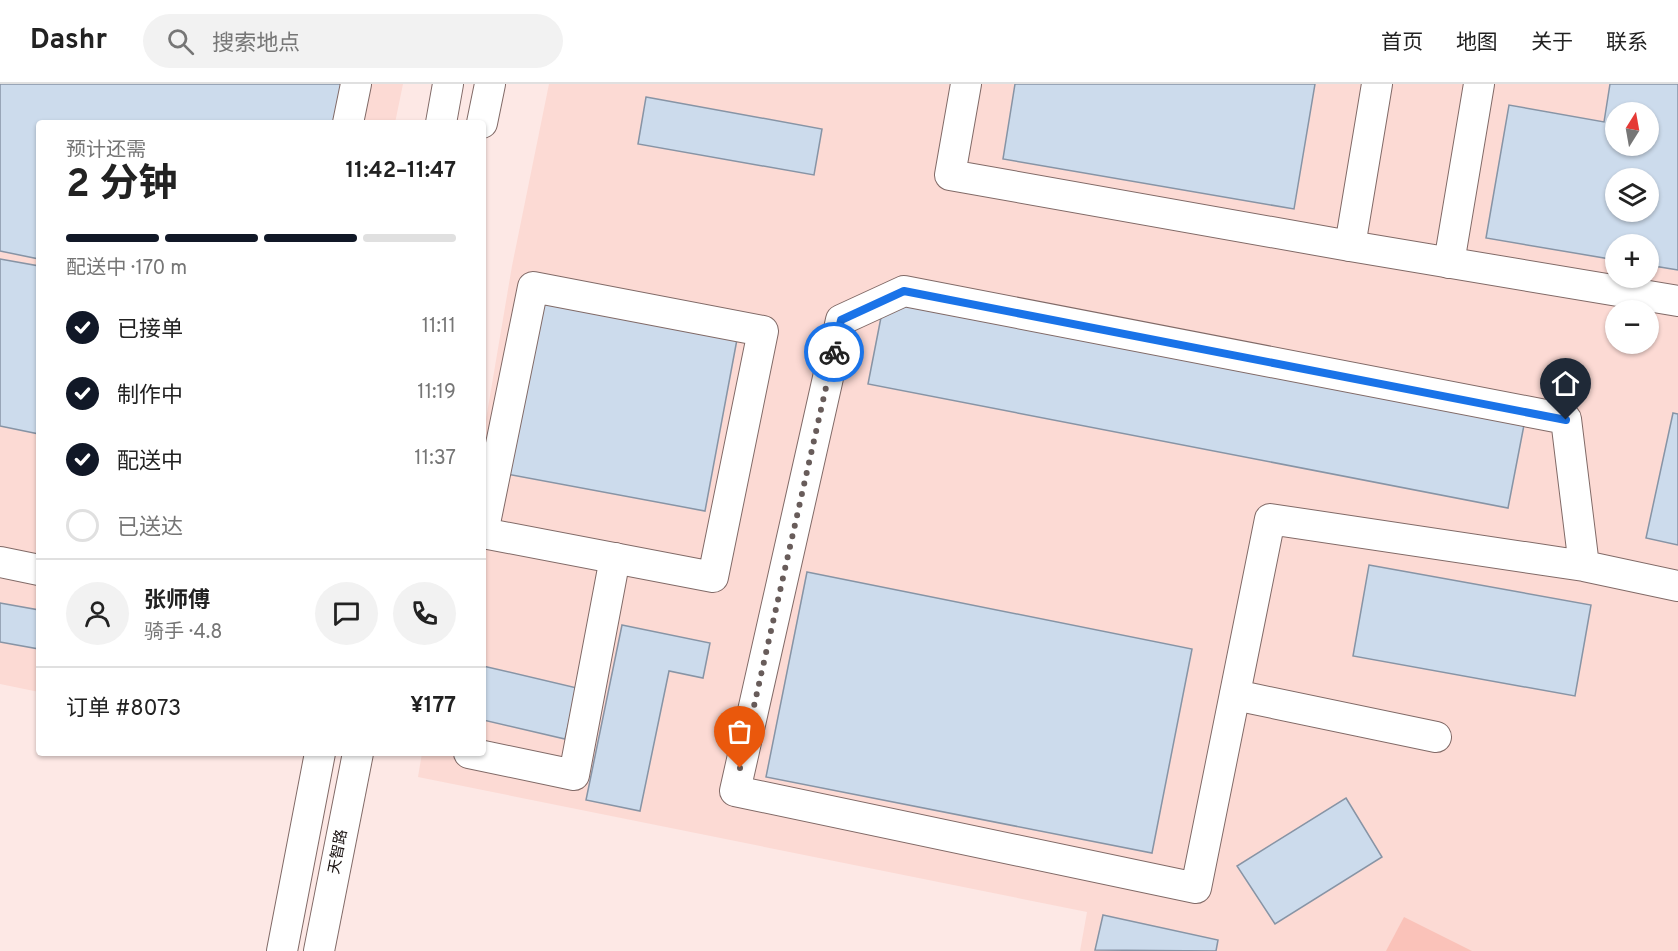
<!DOCTYPE html>
<html lang="zh">
<meta charset="utf-8">
<style>
:root{--surface:#fff;--page:#f2f2f2;--text:#222;--muted:#767676;--line:#e0e0e0;--accent:#111827}
body{margin:0;font-family:Overpass,"Noto Sans SC",sans-serif;background:var(--page);color:var(--text);height:100vh;display:flex;flex-direction:column;font-size:22px;white-space:nowrap}
*{box-sizing:border-box;margin:0}
p{font-size:20px;color:var(--muted)}
.icon{flex:none;width:33px;height:33px;fill:none;stroke:currentColor;stroke-width:2;stroke-linecap:round;stroke-linejoin:round}
.map{position:relative;flex:1;overflow:hidden}
.panel{position:absolute;left:36px;top:36px;width:450px;height:636px;display:flex;flex-direction:column;background:var(--surface);border-radius:6px;box-shadow:0 2px 4px #0004}
.panel>*{flex:none}
.needle{width:39px;rotate:11deg}
.buttons{position:absolute;left:1605px;top:18px;display:grid;gap:12px}
.buttons a{display:grid;place-items:center;width:54px;height:54px;border-radius:50%;background:var(--surface);box-shadow:0 2px 4px #0004;font-size:30px}
.pin{position:absolute;display:grid;place-items:center;width:51px;height:51px;color:#fff;margin:-62px -26px;border-radius:50% 50% 50% 0;rotate:-45deg;box-shadow:0 0 6px #0007}
.pin .icon{rotate:45deg}
.courier{position:absolute;display:grid;place-items:center;width:60px;height:60px;margin:-30px;border:4px solid #1a73e8;border-radius:50%;background:#fff;color:#222;box-shadow:0 2px 8px #0007}
.head em{font-style:normal;font-weight:700}
.head div{display:flex;flex-direction:column-reverse}
.head{display:flex;align-items:center;justify-content:space-between;height:102px;padding:0 30px}
h1{font-size:39px;font-weight:700;line-height:45px}
.bar{display:grid;grid-template-columns:repeat(4,1fr);gap:9px 6px;align-content:center;height:72px;padding:0 30px}
.bar i{height:8px;border-radius:4px;background:var(--line)}
.bar .selected{background:var(--accent)}
.bar p{grid-column:span 4}
.line{display:flex;align-items:center;gap:15px;padding:0 30px;border-top:2px solid var(--line)}
.line div{flex:1}
.round{display:grid;place-items:center;flex:none;width:63px;height:63px;border-radius:32px;background:var(--page)}
ol{padding:0 30px;list-style:none}
li{display:flex;align-items:center;gap:18px;height:66px}
li p{margin-inline-start:auto}
li .icon{padding:6px;border-radius:50%;background:var(--accent);color:#fff;stroke-width:4}
li:last-child{color:var(--muted)}
li i{width:33px;height:33px;border:3px solid var(--line);border-radius:50%}
header{display:flex;align-items:center;gap:36px;box-sizing:border-box;height:84px;padding:0 30px;background:var(--surface);border-bottom:2px solid var(--line)}
header strong{font-size:28px}
nav{display:flex;gap:33px;margin-inline-start:auto;font-size:21px}
.search{width:420px;height:54px;background:var(--page);display:flex;align-items:center;gap:15px;box-sizing:border-box;padding:0 21px;border-radius:33px;color:var(--muted);font-size:22px}
.map>svg:first-child{display:block}
.built{fill:#fcdad4;fill-rule:evenodd}
.green{fill:#fac2b9}
.building{fill:#ccdbec;stroke:#8794a5;stroke-width:1.5;fill-rule:evenodd}
.lines{fill:none;stroke-linecap:round;stroke-linejoin:round}
.minor-casing{stroke:#816a67;stroke-width:32}
.minor{stroke:#fff;stroke-width:30}
.done{stroke:#685c5a;stroke-width:6;stroke-dasharray:0 10.8}
.route{stroke:#1a73e8;stroke-width:8}
.labels{text-anchor:middle;dominant-baseline:central;stroke-width:6;stroke-linejoin:round;paint-order:stroke}
.street-label{font-size:15px;fill:#18100f;stroke:#fff}
</style>
<header>
<strong>Dashr</strong>
<div class="search"><svg class="icon" aria-label="search" viewBox="0 0 24 24"><circle cx="10" cy="10" r="6"/><path d="M15 15l6 6"/></svg>搜索地点</div>
<nav><a>首页</a><a>地图</a><a>关于</a><a>联系</a></nav>
</header>
<div class="map">
<svg width="1678" height="867" viewBox="0 0 1678 867">
<rect width="100%" height="100%" fill="#fde8e5"/>
<!-- built -->
<g class="built">
<path d="M0,0H403L395,39H39V608L0,600Z"/>
<path d="M549,0H1678V867H1080L1087,828L418,693L422,669H483V353L512,182ZM1616,28H1648V62H1616ZM1616,94H1648V128H1616ZM1616,160H1648V194H1616ZM1616,226H1648V260H1616Z"/>
</g>
<!-- green -->
<path class="green" d="M1404,833L1472,867H1386Z"/>
<!-- building -->
<g class="building">
<path d="M0,0H343L335,39H39V175L0,167Z"/>
<path d="M1015,0H1315L1294,125L1003,75Z"/>
<path d="M1610,0H1678V186L1648,181V160H1616V176L1486,154L1509,21L1604,38ZM1616,28H1648V62H1616ZM1616,94H1648V128H1616Z"/>
<path d="M646,13L822,45L814,91L638,60Z"/>
<path d="M0,175L39,182V350L0,342Z"/>
<path d="M539,213L738,250L705,427L507,390Z"/>
<path d="M884,218L1524,341L1508,424L868,300Z"/>
<path d="M1673,329L1678,330V461L1646,454Z"/>
<path d="M1369,481L1591,521L1575,612L1353,572Z"/>
<path d="M807,488L1192,565L1152,769L766,693Z"/>
<path d="M0,519L39,526V565L0,558Z"/>
<path d="M622,541L710,559L703,594L669,587L640,727L586,716Z"/>
<path d="M483,582L577,604L565,655L483,636Z"/>
<path d="M1346,714L1382,773L1275,840L1237,782Z"/>
<path d="M1103,831L1218,856L1216,867L1095,866Z"/>
</g>
<g class="lines">
<!-- minor casing -->
<g class="minor-casing">
<g id="minor">
<path d="M966,0L950,91L1350,162L1377,0"/>
<path d="M348,39L356,0"/>
<path d="M441,39L448,0"/>
<path d="M482,39L490,0"/>
<path d="M1350,162L1678,217"/>
<path d="M1449,179L1479,0"/>
<path d="M533,203L763,247L713,493L483,449Z"/>
<path d="M0,478L39,486"/>
<path d="M1584,482L1566,335L904,207L841,236L735,707L1196,804L1270,435L1584,482L1678,502"/>
<path d="M1235,611L1436,653"/>
<path d="M469,669L574,691L615,474"/>
<path d="M282,867L320,669"/>
<path d="M319,867L358,669"/>
</g>
</g>
<!-- minor -->
<use href="#minor" class="minor"/>
</g>
<g class="lines">
<!-- done -->
<path class="done" d="M740,684L834,268"/>
<!-- route -->
<path class="route" d="M834,268L841,236L904,207L1566,336"/>
</g>
<g class="labels">
<!-- street labels -->
<g class="street-label">
<text transform="translate(339 768) rotate(-79)">天智路</text>
</g>
</g>
</svg>
<div class="buttons">
<a><svg class="needle" viewBox="-14 -14 28 28"><path d="M0-13l5 13h-10z" fill="#e53935"/><path d="M0 13l5-13h-10z" fill="#767676"/></svg></a>
<a><svg class="icon" aria-label="layers" viewBox="0 0 24 24"><path d="M12 4l9 5-9 5-9-5zM3 14l9 5 9-5"/></svg></a>
<a>+</a>
<a>−</a>
</div>
<div class="pin" style="left:740px;top:684px;background:#ea580c"><svg class="icon" aria-label="bag" viewBox="0 0 24 24"><path d="M5 8h14l-1 12H6zM9 8a3 3 0 0 1 6 0"/></svg></div>
<div class="pin" style="left:1566px;top:336px;background:#1f2937"><svg class="icon" aria-label="home" viewBox="0 0 24 24"><path d="M3 11l9-7 9 7M6 9v11h12V9"/></svg></div>
<div class="courier" style="left:834px;top:268px"><svg class="icon" aria-label="bike" viewBox="0 0 24 24"><circle cx="6" cy="16" r="4"/><circle cx="18" cy="16" r="4"/><path d="M6 16l4-8h5l3 8M10 8l3 8H6M13 5h3"/></svg></div>
<section class="panel">
<div class="head"><div><h1>2 分钟</h1><p>预计还需</p></div><em>11:42–11:47</em></div>
<div class="bar"><i class="selected"></i><i class="selected"></i><i class="selected"></i><i></i><p>配送中 · 170 m</p></div>
<ol>
<li><svg class="icon" aria-label="check" viewBox="0 0 24 24"><path d="M5 12l5 5 9-10"/></svg>已接单<p>11:11</p></li>
<li><svg class="icon" aria-label="check" viewBox="0 0 24 24"><path d="M5 12l5 5 9-10"/></svg>制作中<p>11:19</p></li>
<li><svg class="icon" aria-label="check" viewBox="0 0 24 24"><path d="M5 12l5 5 9-10"/></svg>配送中<p>11:37</p></li>
<li><i></i>已送达</li>
</ol>
<div class="line" style="height:108px"><a class="round"><svg class="icon" aria-label="person" viewBox="0 0 24 24"><circle cx="12" cy="8" r="4"/><path d="M4 21q1-7 8-7t8 7"/></svg></a><div><b>张师傅</b><p>骑手 · 4.8</p></div><a class="round"><svg class="icon" aria-label="chat" viewBox="0 0 24 24"><path d="M4 5h16v11H9l-5 4z"/></svg></a><a class="round"><svg class="icon" aria-label="phone" viewBox="0 0 24 24"><path d="M5 4h4l2 5-3 2q2 4 5 5l2-3 5 2v4C11 20 4 13 5 4z"/></svg></a></div>
<div class="line" style="height:78px"><div>订单 #8073</div><b>¥177</b></div>
</section>
</div>
